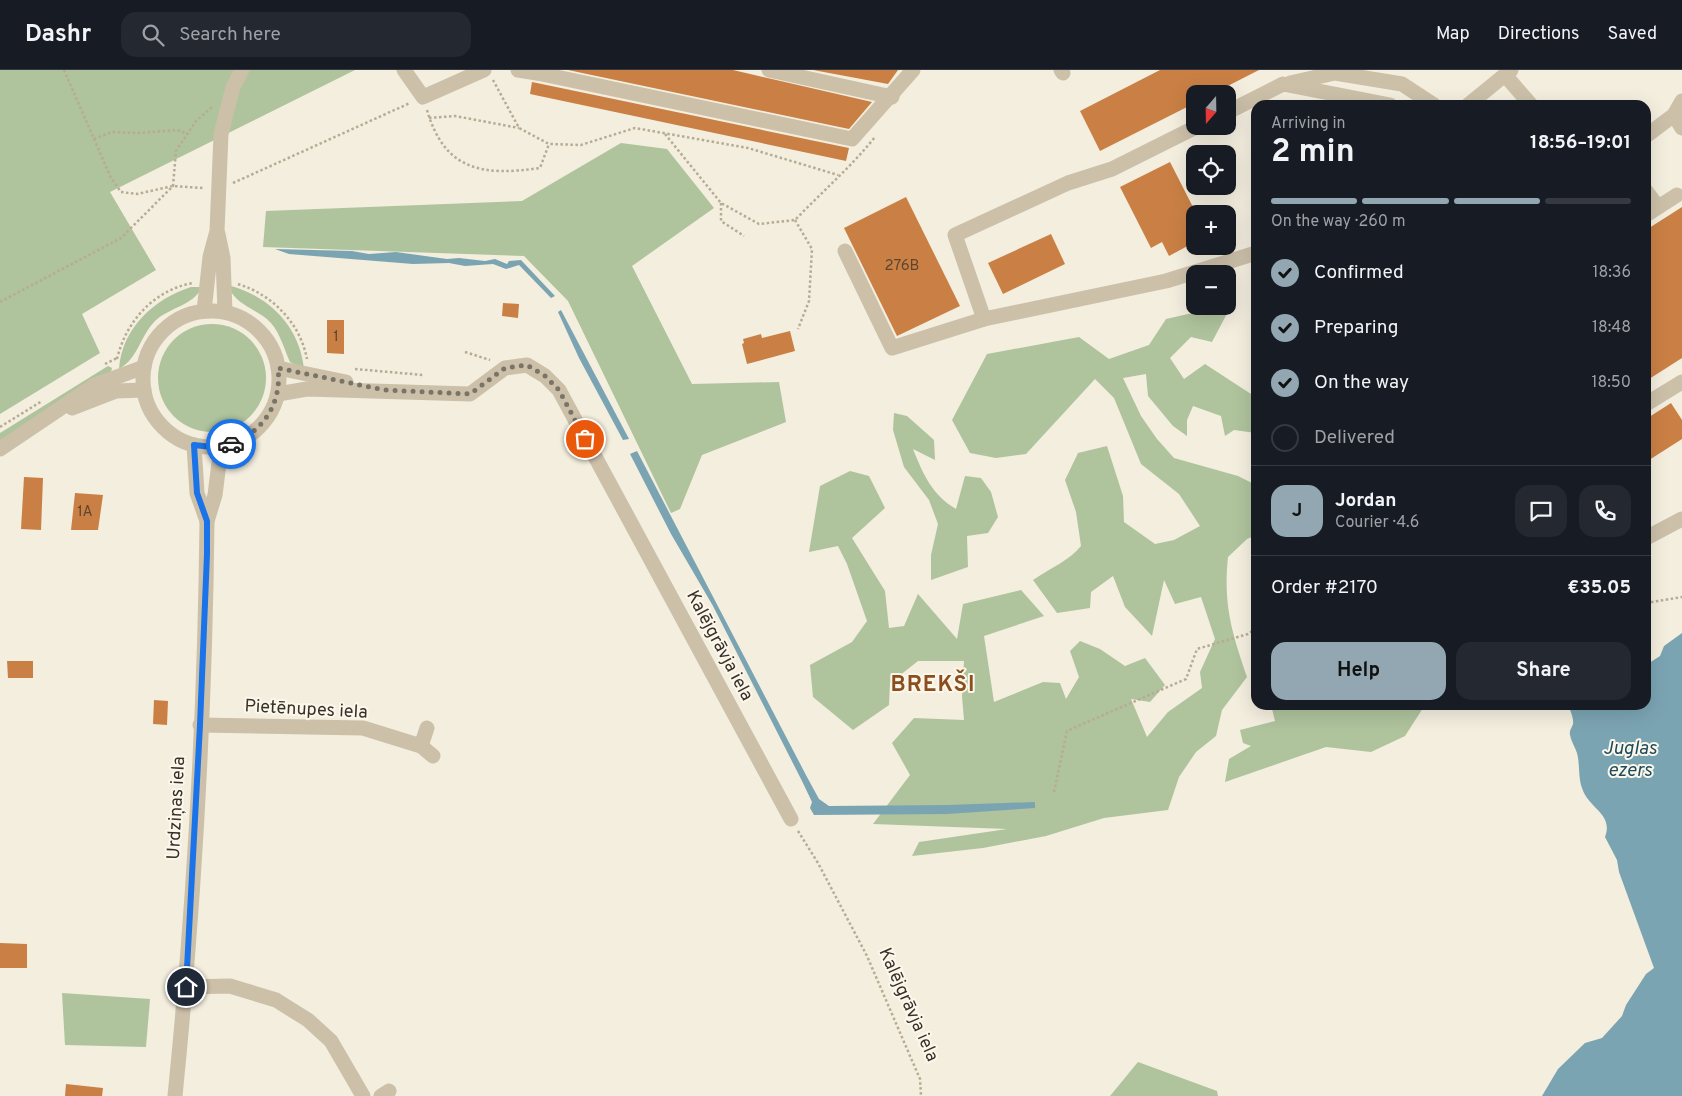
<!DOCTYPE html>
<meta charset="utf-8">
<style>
:root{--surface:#171b24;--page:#242831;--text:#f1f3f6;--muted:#9ea1a6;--line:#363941;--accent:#92a7b1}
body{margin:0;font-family:Overpass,sans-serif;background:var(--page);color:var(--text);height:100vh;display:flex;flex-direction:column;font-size:19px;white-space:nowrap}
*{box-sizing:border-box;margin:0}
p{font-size:16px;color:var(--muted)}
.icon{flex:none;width:28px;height:28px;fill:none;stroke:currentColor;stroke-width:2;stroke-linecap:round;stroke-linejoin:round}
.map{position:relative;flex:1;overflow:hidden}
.panel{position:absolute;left:1251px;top:30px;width:400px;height:610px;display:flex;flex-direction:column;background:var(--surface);border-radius:15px;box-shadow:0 5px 20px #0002}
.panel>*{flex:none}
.needle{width:32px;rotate:200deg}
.buttons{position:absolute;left:1186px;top:15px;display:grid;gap:10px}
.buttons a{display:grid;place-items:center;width:50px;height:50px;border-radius:10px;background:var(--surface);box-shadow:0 5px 20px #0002;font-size:25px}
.pin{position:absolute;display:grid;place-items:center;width:42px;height:42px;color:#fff;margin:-21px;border:2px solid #fff;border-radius:50%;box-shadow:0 1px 5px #0007}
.courier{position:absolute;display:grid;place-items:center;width:50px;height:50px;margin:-25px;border:4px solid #1a73e8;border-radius:50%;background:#fff;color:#222;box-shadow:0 1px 6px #0007}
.summary em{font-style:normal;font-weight:700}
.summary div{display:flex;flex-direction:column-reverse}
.summary{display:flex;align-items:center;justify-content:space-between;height:85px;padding:0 20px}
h1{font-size:32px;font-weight:700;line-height:38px}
.bar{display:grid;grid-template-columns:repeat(4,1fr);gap:8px 5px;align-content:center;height:60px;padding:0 20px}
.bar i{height:6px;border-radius:4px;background:var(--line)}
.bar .current{background:var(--accent)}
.bar p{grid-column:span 4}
.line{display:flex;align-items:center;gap:12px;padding:0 20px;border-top:1px solid var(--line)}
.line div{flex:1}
.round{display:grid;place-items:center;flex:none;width:52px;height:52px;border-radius:15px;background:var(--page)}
ol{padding:0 20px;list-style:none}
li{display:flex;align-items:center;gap:15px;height:55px}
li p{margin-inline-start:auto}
li .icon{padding:5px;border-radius:50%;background:var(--accent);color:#111;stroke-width:4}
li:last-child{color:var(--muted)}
li i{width:28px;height:28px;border:2px solid var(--line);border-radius:50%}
.primary-button{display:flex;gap:10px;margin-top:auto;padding:10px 20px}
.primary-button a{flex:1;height:58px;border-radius:15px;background:var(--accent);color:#111;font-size:20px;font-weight:700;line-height:58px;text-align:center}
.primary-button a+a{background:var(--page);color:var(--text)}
header{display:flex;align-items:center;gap:30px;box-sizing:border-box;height:70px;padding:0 25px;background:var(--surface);border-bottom:1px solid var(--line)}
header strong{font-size:24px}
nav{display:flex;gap:28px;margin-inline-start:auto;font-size:18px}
.search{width:350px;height:45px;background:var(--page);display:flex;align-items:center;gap:12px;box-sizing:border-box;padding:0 18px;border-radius:15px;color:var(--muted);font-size:19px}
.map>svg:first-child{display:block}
.green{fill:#afc39d}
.water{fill:#7ba4b2}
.building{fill:#ca8045}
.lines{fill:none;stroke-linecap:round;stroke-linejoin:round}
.path{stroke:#b8ab93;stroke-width:2.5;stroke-dasharray:2.5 2.5;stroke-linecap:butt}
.minor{stroke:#ccc0a9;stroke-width:15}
.done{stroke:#7a7368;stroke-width:5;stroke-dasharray:0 9}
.route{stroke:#1a73e8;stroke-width:6}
.labels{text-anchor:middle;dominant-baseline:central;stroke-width:4;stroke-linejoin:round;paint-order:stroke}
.number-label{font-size:15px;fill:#5d4530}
.street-label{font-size:18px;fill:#393129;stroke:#fbf7eb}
.water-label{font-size:19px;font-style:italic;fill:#1d4b5d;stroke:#fbf7eb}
.district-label{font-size:22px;font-weight:bold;letter-spacing:1px;fill:#8b4f1f;stroke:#fbf7eb}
</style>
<header>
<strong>Dashr</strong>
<div class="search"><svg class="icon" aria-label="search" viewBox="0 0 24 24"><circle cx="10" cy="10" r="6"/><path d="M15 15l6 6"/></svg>Search here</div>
<nav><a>Map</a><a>Directions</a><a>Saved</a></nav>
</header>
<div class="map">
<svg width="1682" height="1026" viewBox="0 0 1682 1026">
<rect width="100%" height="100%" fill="#f3eede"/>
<!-- green -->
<g class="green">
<path d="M0,0H355L110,122L156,200L82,244L100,283L0,344Z"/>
<path d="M621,73L667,79L714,138L632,196L692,314L779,312L786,352L702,385L680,439L671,443L568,231L524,186L263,177L266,141L522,131Z"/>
<path d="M231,216C271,227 300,258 304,299L290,292C284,279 281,265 271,253C258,239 237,236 229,218Z"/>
<path d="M191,217H202C194,235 171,237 156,250C140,265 139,288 119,299C122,258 154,229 191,217Z"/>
<path d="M1232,234L1212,272L1191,267L1170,288L1184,309L1205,294L1251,324L1256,321V363L1234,360L1225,366L1221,346L1193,336L1187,350V366L1173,356L1148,326L1146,304L1123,308L1141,346L1157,369L1174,388L1238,406L1256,415V465L1247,469L1228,487C1223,535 1232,563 1247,607L1222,640L1216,666L1196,682L1179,707L1168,740L1104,748L1046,766L983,778L912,786L919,772L1007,759L873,754L910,705L892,673L914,648L964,650L962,626L964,591H918L890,613L889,635L853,660L813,627L810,595L852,572L867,551L847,494L838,476L809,482L820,416L850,401L869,406L885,438L852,468L885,521L889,558L904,556L918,524L957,569L963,534L1021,520L1044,546L984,566L994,632L1043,612L1060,613L1066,629L1079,607L1070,581L1080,571L1100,579L1125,596L1145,588L1165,615L1150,632L1131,629L1147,667L1168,642L1202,618L1200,602L1215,569L1201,527L1175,534L1164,510L1152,566L1125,537L1113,506L1091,522L1090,538L1057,543L1033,510C1049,499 1070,490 1081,476L1076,442L1065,410L1078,383L1107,376L1123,426L1124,452L1155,474L1174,470L1200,456L1179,424L1141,394L1114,328L1095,309L1026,384L996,388L970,383L952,350L987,284L1079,267L1109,289L1149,275L1166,249Z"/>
<circle cx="212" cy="308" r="54"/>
<path d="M108,296L112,298L111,302L0,371V363Z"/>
<path d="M894,343L907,346L934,370L935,390L913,379C923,404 932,425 956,439L965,406L981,408L991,422L998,447L988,463L967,466L968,497L931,510V485L938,454L929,430L904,397L893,360Z"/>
<path d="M1271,635H1425L1405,666L1371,682L1326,677L1225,712L1229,689L1251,676L1243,673L1240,660L1275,651Z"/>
<path d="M62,923L150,929L146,977L65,975Z"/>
<path d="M1138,992L1217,1021L1218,1026H1110Z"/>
</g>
<!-- water -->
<g class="water">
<path d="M275,179L352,181L369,184L396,182L447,189L459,188L485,191L495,189L507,194L509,191L521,190L555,226L551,228L519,195L506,199L493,194L465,196L449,193L413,194L289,184Z"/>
<path d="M561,240L629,369L623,370L579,288L558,242Z"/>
<path d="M637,381L807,707L819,729L829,736L948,735L1035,732V738L947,744L814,745L810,738L812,732L802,711L713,536L671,464L630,384Z"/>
<path d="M1682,563V1026H1542L1558,999L1585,973L1602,968L1622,946L1626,935L1646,904L1654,898L1619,802L1617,790L1605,767C1614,744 1588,738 1582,718C1578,707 1580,694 1577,683C1575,677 1571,671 1570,665C1569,660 1572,658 1573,654C1574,648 1570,640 1568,635H1646V595L1660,586L1664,576Z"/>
</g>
<!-- building -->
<g class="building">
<path d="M568,0H733L872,32L849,59Z"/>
<path d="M813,0H898L888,14Z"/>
<path d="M1160,0H1259L1212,24H1195V33L1100,81L1080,41Z"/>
<path d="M532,12L849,78L846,91L530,24Z"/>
<path d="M1170,92L1195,141V172L1169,186L1162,172L1151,178L1120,117Z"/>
<path d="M906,127L960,236L897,266L844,158Z"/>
<path d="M1682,137V288L1646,311V160Z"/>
<path d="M1051,164L1065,194L1003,224L988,193Z"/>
<path d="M503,233L519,234L518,248L502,246Z"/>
<path d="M327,250H344V284L327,283Z"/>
<path d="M790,261L795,281L747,294L742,274L744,273L743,269L761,264L762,268Z"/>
<path d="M1671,333L1682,350V369L1646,392V349Z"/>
<path d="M24,407L43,408L41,460L21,459Z"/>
<path d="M75,423L103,425L98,460H71Z"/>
<path d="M7,591H33V608H8Z"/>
<path d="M154,630L168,631L167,655L153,654Z"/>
<path d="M0,873L27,874V898H0Z"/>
<path d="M66,1014L103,1018L102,1026H65Z"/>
</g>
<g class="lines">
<!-- path -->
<g class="path">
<path d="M64,0L111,108L121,122L137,124L173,116L203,118"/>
<path d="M493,10L519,58L549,74L581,75L635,58L748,78L838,105"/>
<path d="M427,40C445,102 484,106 540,98L549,74"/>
<path d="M429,48L455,46L519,58"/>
<path d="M665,64L721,133L759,154L795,150C822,122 851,97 875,67"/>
<path d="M94,69L112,62L138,63L177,60L188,64"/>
<path d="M233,113L410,33"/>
<path d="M721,133V151L744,166"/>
<path d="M795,150L812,179L809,231L798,259"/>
<path d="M238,214C273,225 300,253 307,289"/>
<path d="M0,232L121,168L173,116L176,81L196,51L212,37"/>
<path d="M465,282L490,290"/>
<path d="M117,289C126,251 154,220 193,213"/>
<path d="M105,294L117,288"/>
<path d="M355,299L423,305"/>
<path d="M0,357L42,331"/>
<path d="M1646,533L1682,527"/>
<path d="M1054,722L1067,661L1186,609L1197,579L1248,564L1256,558"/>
<path d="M798,761L818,793L867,886L920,1009L921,1026"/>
</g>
<!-- minor -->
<g class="minor">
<path d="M404,0L423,27L484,0"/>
<path d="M518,0L537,3"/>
<path d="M540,0L537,3L852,69L913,0"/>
<path d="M769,0L892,27"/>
<path d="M1061,0L1063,3"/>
<path d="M1505,5L1531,35"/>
<path d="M1290,13L1335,3L1402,14L1434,35"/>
<path d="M1682,31L1674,45L1682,58"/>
<path d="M1468,35L1511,0"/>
<path d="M1228,42L1283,14L1390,35"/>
<path d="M1646,66L1674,45"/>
<path d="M1646,121L1658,137"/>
<path d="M1646,145L1677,125"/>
<path d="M218,164L223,188L225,242"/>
<path d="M845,181L892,278L984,249L955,165L1068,113L1112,99L1198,56"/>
<path d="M204,241L210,187L217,161L221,64L233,17L242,0"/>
<circle cx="211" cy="309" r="68"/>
<path d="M984,249L1166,211L1256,183"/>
<path d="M278,298L346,312"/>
<path d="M278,324L307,319L470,324L505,298L527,295L545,306L559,320L791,749"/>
<path d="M1646,334L1682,312"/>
<path d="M72,338L116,321L144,320"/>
<path d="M194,375L197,423L207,451"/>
<path d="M0,379L95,315L144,297"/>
<path d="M1646,468L1682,449"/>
<path d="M200,655L363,658L421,676L433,686"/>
<path d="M421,676L427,658"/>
<path d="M186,917L230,916L276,930L308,950L331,971L363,1026"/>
<path d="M175,1026C194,837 205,641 207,451L215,425L221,377"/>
<path d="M381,1026L389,1021"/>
</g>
</g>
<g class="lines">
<!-- done -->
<path class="done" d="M231,374C264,361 282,333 278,298L384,320L470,324L505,298L527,295L545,306L559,320L585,369"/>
<!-- route -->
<path class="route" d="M186,917L200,655L207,484V451L197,423L194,375L212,377L231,374"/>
</g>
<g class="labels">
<!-- number labels -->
<g class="number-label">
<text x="902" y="196">276B</text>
<text x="336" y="267">1</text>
<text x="85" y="442">1A</text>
</g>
<!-- street labels -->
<g class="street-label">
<text transform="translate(719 576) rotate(62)">Kalējgrāvja iela</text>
<text transform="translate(306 640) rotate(3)">Pietēnupes iela</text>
<text transform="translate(177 738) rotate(-87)">Urdziņas iela</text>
<text transform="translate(908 935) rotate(66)">Kalējgrāvja iela</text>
</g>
<!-- water labels -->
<g class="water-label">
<text x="1630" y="679">Juglas<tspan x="1630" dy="22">ezers</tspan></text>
</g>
<!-- district labels -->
<g class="district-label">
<text x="933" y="615">BREKŠI</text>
</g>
</g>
</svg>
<div class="buttons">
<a><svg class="needle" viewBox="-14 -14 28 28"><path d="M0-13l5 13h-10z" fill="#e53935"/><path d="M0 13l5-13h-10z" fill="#9ea1a6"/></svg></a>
<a><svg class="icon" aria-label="locate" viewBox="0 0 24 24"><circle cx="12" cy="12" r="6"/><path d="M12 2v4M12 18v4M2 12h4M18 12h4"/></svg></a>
<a>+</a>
<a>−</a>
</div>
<div class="pin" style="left:585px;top:369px;background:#ea580c"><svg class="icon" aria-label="bag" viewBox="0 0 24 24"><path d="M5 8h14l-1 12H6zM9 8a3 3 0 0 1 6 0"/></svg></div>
<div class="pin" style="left:186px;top:917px;background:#1f2937"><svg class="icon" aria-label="home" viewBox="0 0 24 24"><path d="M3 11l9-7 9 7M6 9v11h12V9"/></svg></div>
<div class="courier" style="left:231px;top:374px"><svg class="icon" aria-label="car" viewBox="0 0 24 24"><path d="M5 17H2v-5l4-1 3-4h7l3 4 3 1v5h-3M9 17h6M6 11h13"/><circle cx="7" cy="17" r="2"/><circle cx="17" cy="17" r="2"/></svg></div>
<section class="panel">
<div class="summary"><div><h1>2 min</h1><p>Arriving in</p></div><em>18:56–19:01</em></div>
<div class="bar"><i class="current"></i><i class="current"></i><i class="current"></i><i></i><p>On the way · 260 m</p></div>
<ol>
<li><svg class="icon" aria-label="check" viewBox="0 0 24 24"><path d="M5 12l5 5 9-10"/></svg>Confirmed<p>18:36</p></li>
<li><svg class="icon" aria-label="check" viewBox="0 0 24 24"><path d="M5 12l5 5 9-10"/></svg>Preparing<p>18:48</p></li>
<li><svg class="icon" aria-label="check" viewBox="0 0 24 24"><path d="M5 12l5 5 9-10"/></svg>On the way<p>18:50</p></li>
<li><i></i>Delivered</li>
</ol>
<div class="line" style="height:90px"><b class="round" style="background:var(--accent);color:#111">J</b><div><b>Jordan</b><p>Courier · 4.6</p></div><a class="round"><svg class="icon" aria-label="chat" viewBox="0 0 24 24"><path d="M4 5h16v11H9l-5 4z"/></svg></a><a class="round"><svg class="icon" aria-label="phone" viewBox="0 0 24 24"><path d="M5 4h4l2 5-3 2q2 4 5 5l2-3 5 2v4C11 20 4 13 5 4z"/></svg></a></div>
<div class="line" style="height:65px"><div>Order #2170</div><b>€35.05</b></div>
<div class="primary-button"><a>Help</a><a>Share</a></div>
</section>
</div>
